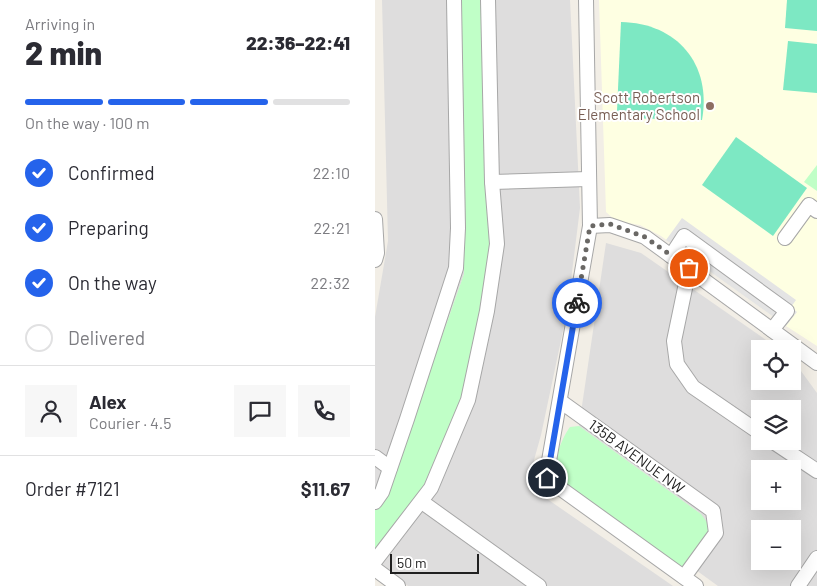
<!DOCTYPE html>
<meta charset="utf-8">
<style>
:root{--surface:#fff;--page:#f7f7f7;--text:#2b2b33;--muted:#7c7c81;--line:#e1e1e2;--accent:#2563eb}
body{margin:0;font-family:Barlow,sans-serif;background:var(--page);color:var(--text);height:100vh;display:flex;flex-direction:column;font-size:19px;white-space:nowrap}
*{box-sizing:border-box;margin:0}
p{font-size:16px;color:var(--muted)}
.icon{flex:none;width:28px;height:28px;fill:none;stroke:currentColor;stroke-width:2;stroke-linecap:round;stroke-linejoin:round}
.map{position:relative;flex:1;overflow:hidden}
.side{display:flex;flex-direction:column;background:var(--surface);width:375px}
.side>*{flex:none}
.buttons{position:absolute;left:376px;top:340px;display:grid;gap:10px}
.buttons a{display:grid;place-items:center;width:50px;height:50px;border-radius:0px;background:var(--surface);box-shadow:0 5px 20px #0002;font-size:25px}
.scale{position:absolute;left:15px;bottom:12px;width:89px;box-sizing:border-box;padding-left:5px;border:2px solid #202020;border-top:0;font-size:14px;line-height:18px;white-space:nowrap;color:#202020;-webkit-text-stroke:4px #fff;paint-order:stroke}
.pin{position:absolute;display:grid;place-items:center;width:42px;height:42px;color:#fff;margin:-21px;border:2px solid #fff;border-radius:50%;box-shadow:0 1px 5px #0007}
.courier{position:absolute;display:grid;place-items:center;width:50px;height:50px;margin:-25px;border:4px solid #2563eb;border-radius:50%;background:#fff;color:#222;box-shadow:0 1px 6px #0007}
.head em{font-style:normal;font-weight:800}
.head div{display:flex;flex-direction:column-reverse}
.head{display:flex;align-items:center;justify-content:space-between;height:85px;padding:0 25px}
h1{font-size:32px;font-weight:800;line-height:38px}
.bar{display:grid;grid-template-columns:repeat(4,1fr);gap:8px 5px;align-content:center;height:60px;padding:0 25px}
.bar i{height:6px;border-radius:4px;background:var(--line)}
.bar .current{background:var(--accent)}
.bar p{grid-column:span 4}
.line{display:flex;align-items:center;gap:12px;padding:0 25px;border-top:1px solid var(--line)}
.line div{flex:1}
.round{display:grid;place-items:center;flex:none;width:52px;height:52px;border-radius:0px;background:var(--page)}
ol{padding:0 25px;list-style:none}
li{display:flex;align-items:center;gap:15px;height:55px}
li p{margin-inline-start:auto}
li .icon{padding:5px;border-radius:50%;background:var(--accent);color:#fff;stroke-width:4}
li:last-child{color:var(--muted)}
li i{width:28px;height:28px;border:2px solid var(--line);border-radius:50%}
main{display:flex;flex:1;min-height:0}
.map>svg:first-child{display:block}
.residential{fill:#dedddd;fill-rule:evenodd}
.education{fill:#feffe2}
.park{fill:#c0ffc7}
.pitch{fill:#7de8c3}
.parking{fill:#e4e4e4}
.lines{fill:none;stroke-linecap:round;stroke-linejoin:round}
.minor-casing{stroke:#a7a7a7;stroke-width:16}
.minor{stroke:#fff;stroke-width:14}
.done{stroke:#6a6865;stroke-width:5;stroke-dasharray:0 9}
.route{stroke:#2563eb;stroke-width:6}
.education-dot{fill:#8d6e63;stroke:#fff;stroke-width:2}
.labels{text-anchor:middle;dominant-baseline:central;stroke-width:4;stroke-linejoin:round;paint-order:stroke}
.education-label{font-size:15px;fill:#785e54;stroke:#fff;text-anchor:end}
.street-label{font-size:15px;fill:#202020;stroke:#fff}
</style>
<main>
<section class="side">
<div class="head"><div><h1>2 min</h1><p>Arriving in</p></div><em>22:36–22:41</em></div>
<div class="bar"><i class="current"></i><i class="current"></i><i class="current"></i><i></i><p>On the way · 100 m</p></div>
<ol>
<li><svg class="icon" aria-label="check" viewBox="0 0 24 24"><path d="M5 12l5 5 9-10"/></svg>Confirmed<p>22:10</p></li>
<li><svg class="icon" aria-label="check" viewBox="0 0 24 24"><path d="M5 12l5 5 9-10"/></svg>Preparing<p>22:21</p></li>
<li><svg class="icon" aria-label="check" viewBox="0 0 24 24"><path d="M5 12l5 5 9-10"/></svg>On the way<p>22:32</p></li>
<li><i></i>Delivered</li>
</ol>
<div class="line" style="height:90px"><a class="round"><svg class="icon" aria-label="person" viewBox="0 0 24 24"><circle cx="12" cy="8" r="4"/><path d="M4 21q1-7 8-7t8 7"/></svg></a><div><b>Alex</b><p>Courier · 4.5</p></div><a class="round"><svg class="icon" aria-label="chat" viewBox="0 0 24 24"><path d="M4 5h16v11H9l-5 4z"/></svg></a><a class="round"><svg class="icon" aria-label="phone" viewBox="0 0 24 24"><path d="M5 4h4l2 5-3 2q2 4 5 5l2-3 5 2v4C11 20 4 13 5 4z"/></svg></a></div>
<div class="line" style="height:65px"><div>Order #7121</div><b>$11.67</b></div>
</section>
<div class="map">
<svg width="442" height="586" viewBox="0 0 442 586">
<rect width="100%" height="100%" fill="#f2eee6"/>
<!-- residential -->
<g class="residential">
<path d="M7,0H86L89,274L14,487L0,509V317L13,241Z"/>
<path d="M117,0H195L205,208L192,312L166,435L152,485L298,586H33L0,562L86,399Z"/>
<path d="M231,243L266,253L404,349H385V381H418V360L442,393V586H343L314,565L326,514L204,426ZM385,409H418V441H385ZM385,469H418V501H385ZM385,529H418V561H385Z"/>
</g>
<!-- education -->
<path class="education" d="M224,0H442V346L411,326L286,236L265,225L241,221L231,212Z"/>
<!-- park -->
<g class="park">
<path d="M86,0H117L116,231L109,301L86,399L47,489L0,555V509L14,487L89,274Z"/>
<path d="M442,165V191L429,182Z"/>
<path d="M204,426L326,514L334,525L332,539L309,568L303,566L188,483C185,480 182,477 181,473C177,462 188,436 195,427Z"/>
</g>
<!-- pitch -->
<g class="pitch">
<path d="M412,0H442V31L410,28Z"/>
<path d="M246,22C302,23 337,64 327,120L249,118L242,111Z"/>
<path d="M413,41L442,44V93L408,90Z"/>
<path d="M361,137L432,188L398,236L327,185Z"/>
</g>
<!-- parking -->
<path class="parking" d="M307,218L421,300L416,307L422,312L411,326L291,240Z"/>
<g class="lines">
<!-- minor casing -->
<g class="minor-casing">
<g id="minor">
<path d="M211,0L215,226L171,478L321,586"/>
<path d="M117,182L213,179"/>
<path d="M0,219L2,253L0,260"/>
<path d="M215,226L235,225L270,237L442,363"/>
<path d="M410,238L434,205L442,211"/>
<path d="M296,256L309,236L412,311L397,330"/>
<path d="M314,269L299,341L302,364L318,387L385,433"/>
<path d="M185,401L338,511L341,533L309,577"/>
<path d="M397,441L442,471"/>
<path d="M0,457L15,468"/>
<path d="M0,502L7,492L32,419L81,268L83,228L79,0"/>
<path d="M47,502L164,586"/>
<path d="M0,561L56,488L93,400L112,311L122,244L117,182L113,0"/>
<path d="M0,569L23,586"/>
<path d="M423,586L442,558"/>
</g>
</g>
<!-- minor -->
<use href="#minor" class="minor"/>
</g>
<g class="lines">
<!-- done -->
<path class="done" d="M202,303L215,226L235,224L270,237L314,268"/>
<!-- route -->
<path class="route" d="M172,478L202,303"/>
</g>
<!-- markers -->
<circle class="education-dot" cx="335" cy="106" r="5"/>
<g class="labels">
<!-- education labels -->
<g class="education-label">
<text x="325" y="97">Scott Robertson<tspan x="325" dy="17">Elementary School</tspan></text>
</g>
<!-- street labels -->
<g class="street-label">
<text transform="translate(262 456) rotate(36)">135B AVENUE NW</text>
</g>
</g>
</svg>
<div class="buttons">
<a><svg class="icon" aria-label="locate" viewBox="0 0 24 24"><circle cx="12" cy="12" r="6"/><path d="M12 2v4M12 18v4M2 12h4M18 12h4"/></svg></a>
<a><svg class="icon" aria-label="layers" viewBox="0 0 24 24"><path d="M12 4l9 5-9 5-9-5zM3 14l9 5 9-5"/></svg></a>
<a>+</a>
<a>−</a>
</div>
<div class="scale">50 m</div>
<div class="pin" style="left:314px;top:268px;background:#ea580c"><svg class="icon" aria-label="bag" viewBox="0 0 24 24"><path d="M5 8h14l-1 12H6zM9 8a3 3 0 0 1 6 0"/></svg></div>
<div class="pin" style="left:172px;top:478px;background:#1f2937"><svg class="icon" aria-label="home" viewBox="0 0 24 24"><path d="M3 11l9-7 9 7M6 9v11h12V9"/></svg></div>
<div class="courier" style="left:202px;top:303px"><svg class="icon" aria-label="bike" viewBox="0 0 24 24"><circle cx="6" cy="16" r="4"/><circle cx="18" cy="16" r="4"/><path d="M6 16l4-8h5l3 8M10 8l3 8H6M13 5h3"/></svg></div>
</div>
</main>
